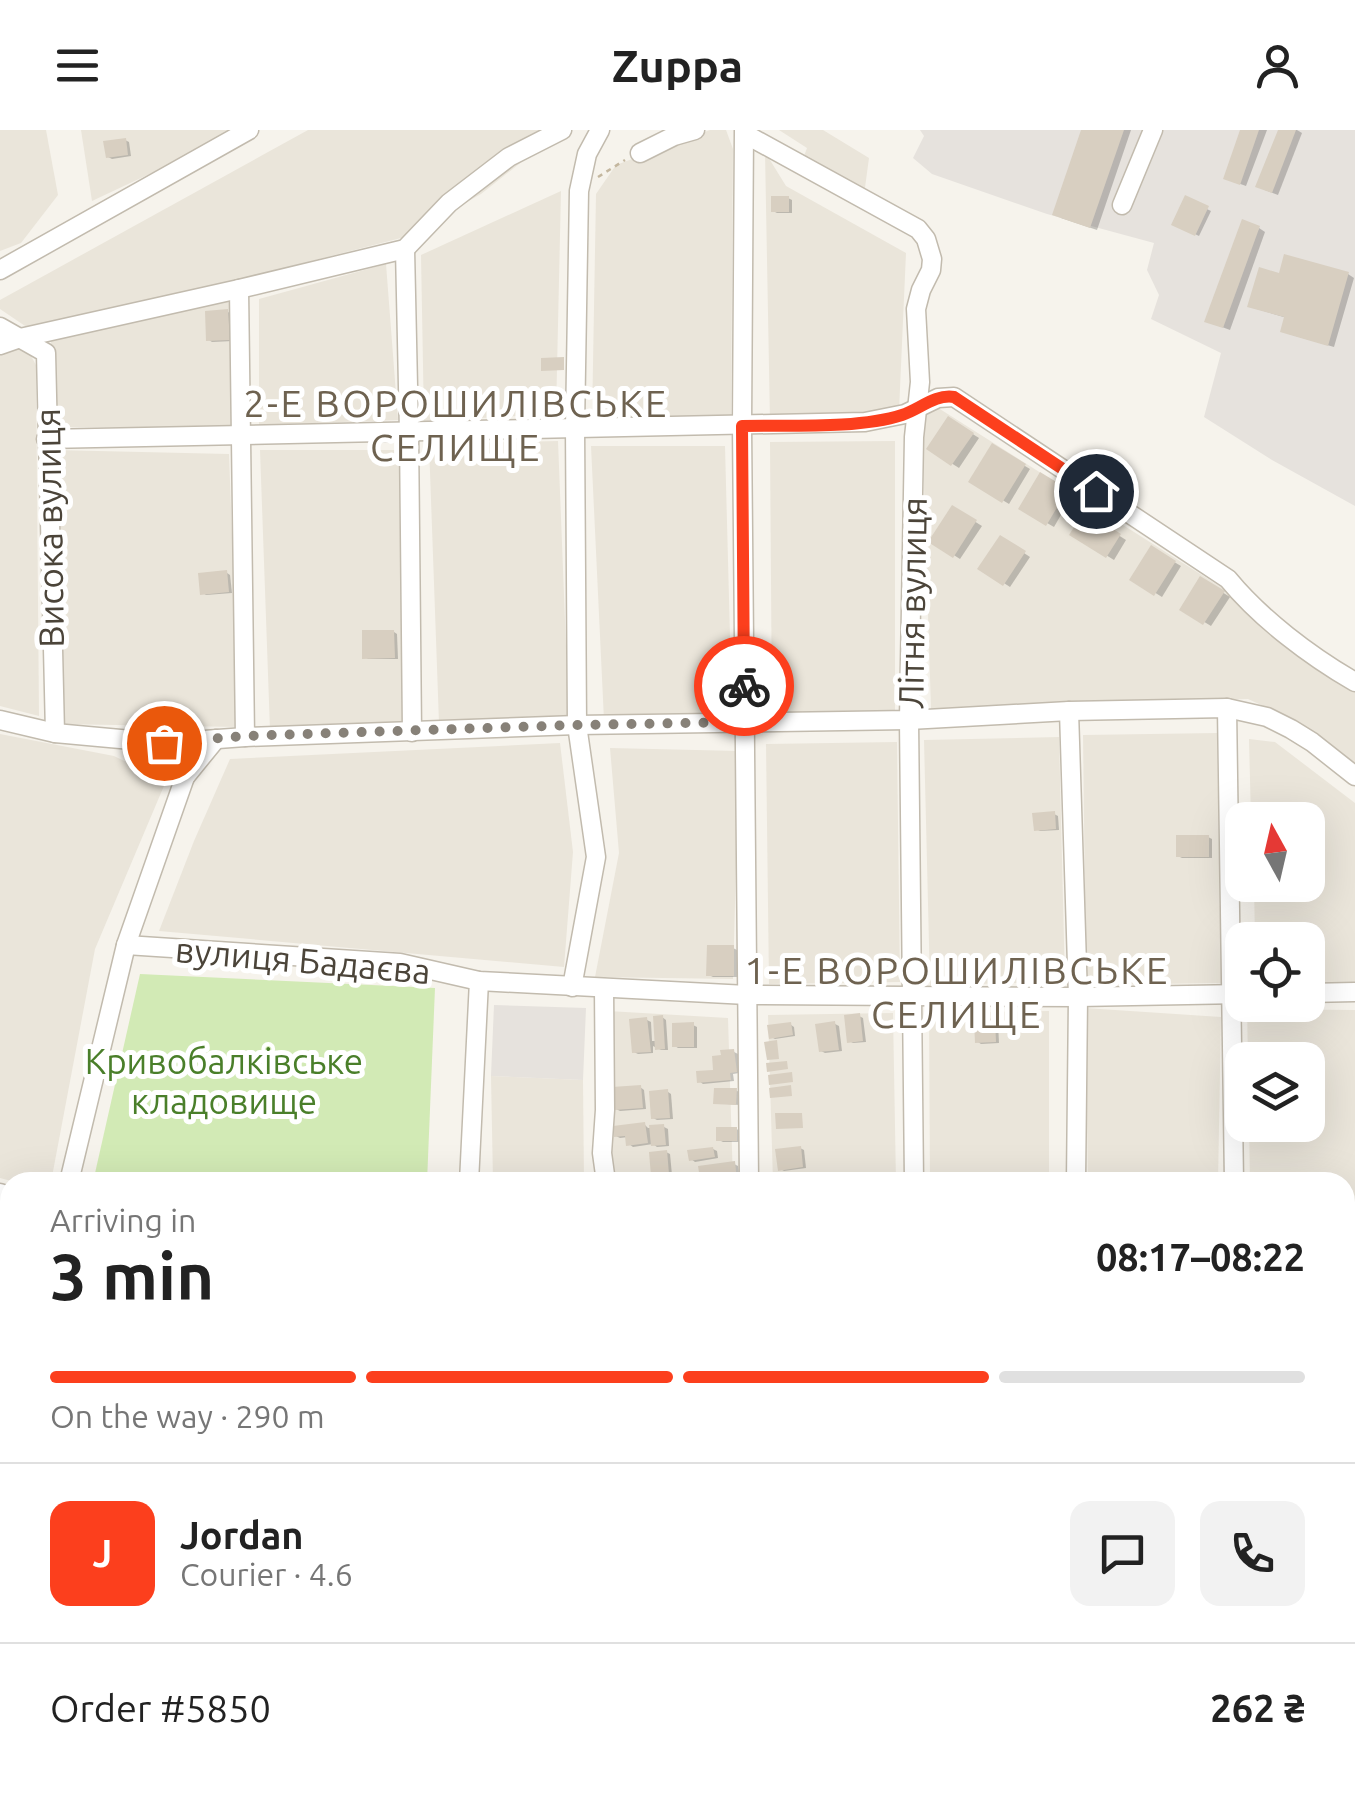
<!DOCTYPE html>
<meta charset="utf-8">
<style>
:root{--surface:#fff;--page:#f2f2f2;--text:#222;--muted:#767676;--line:#e0e0e0;--accent:#fc3f1d}
body{margin:0;font-family:Ubuntu,sans-serif;background:var(--page);color:var(--text);height:100vh;display:flex;flex-direction:column;font-size:38px;white-space:nowrap}
*{box-sizing:border-box;margin:0}
p{font-size:32px;color:var(--muted)}
.icon{flex:none;width:55px;height:55px;fill:none;stroke:currentColor;stroke-width:2;stroke-linecap:round;stroke-linejoin:round}
.map{position:relative;flex:1;overflow:hidden}
.side{position:absolute;left:0px;top:1042px;width:1355px;height:622px;display:flex;flex-direction:column;background:var(--surface);border-radius:30px 30px 0 0;box-shadow:0 10px 40px #0002}
.side>*{flex:none}
.needle{width:65px;rotate:352deg}
.controls{position:absolute;left:1225px;top:672px;display:grid;gap:20px}
.controls a{display:grid;place-items:center;width:100px;height:100px;border-radius:20px;background:var(--surface);box-shadow:0 10px 40px #0002;font-size:50px}
.pin{position:absolute;display:grid;place-items:center;width:85px;height:85px;color:#fff;margin:-42px;border:5px solid #fff;border-radius:50%;box-shadow:0 2px 10px #0007}
.courier{position:absolute;display:grid;place-items:center;width:100px;height:100px;margin:-50px;border:8px solid #fc3f1d;border-radius:50%;background:#fff;color:#222;box-shadow:0 2px 12px #0007}
.head em{font-style:normal;font-weight:600}
.head div{display:flex;flex-direction:column-reverse}
.head{display:flex;align-items:center;justify-content:space-between;height:170px;padding:0 50px}
h1{font-size:65px;font-weight:600;line-height:75px}
.bar{display:grid;grid-template-columns:repeat(4,1fr);gap:15px 10px;align-content:center;height:120px;padding:0 50px}
.bar i{height:12px;border-radius:8px;background:var(--line)}
.bar .active{background:var(--accent)}
.bar p{grid-column:span 4}
.line{display:flex;align-items:center;gap:25px;padding:0 50px;border-top:2px solid var(--line)}
.line div{flex:1}
.round{display:grid;place-items:center;flex:none;width:105px;height:105px;border-radius:20px;background:var(--page)}
header{display:flex;justify-content:space-between;align-items:center;height:130px;padding:0 50px;background:var(--surface);font-size:45px;font-weight:600}
.map>svg:first-child{display:block}
.residential{fill:#eae5da}
.industrial{fill:#e6e2dd}
.green{fill:#d2eab5}
.shadow{fill:#0003}
.building{fill:#d8cfc1}
.lines{fill:none;stroke-linecap:round;stroke-linejoin:round}
.minor-casing{stroke:#c2bbae;stroke-width:21}
.path{stroke:#c4b79f;stroke-width:2.5;stroke-dasharray:5 5;stroke-linecap:butt}
.minor{stroke:#fff;stroke-width:18}
.done{stroke:#878178;stroke-width:10;stroke-dasharray:0 18}
.route{stroke:#fc3f1d;stroke-width:12}
.labels{text-anchor:middle;dominant-baseline:central;stroke-width:10;stroke-linejoin:round;paint-order:stroke}
.street-label{font-size:35px;fill:#4b4439;stroke:#fff}
.park-label{font-size:35px;fill:#4a7f2a;stroke:#fff}
.neighbourhood-label{font-size:38px;letter-spacing:2.5px;fill:#6e6250;stroke:#fff}
</style>
<header><svg class="icon" aria-label="menu" viewBox="0 0 24 24"><path d="M4 6h16M4 12h16M4 18h16"/></svg>Zuppa<svg class="icon" aria-label="person" viewBox="0 0 24 24"><circle cx="12" cy="8" r="4"/><path d="M4 21q1-7 8-7t8 7"/></svg></header>
<div class="map">
<svg width="1355" height="1663" viewBox="0 0 1355 1663">
<rect width="100%" height="100%" fill="#f6f3ec"/>
<!-- residential -->
<g class="residential">
<path d="M0,0H46L58,65L21,113L0,121Z"/>
<path d="M81,0H243L92,71Z"/>
<path d="M308,0H562L481,64L405,107L34,202L0,179V170Z"/>
<path d="M710,0H726L733,19L731,289L592,291L596,64L616,35Z"/>
<path d="M779,0H823L869,28L864,65L803,29L807,18Z"/>
<path d="M765,22L786,56L906,123L899,281L770,291Z"/>
<path d="M561,61L556,284L424,291L421,125Z"/>
<path d="M386,134L398,290L259,295V169Z"/>
<path d="M234,169V298L52,297L51,207Z"/>
<path d="M25,215L36,235L39,586L0,576V221Z"/>
<path d="M932,274L1235,466L1355,561V633L1302,594L1248,569L931,579L922,293Z"/>
<path d="M558,311L569,593H439L429,314Z"/>
<path d="M895,311V586L772,587L770,312Z"/>
<path d="M591,316H725L732,582L604,590Z"/>
<path d="M54,320L229,324L239,597L54,594Z"/>
<path d="M260,320H400L406,597L270,600Z"/>
<path d="M1217,603L1221,853L1086,855L1083,605Z"/>
<path d="M0,604L114,626L166,651L95,819L51,1052H15L0,1048Z"/>
<path d="M1059,607L1065,852L930,855L924,610Z"/>
<path d="M1249,609L1275,612L1355,673V854L1308,855V810H1255L1254,755H1308V690H1251Z"/>
<path d="M897,612L900,852L769,854L766,614Z"/>
<path d="M560,613L573,722L564,837L159,801L194,711L230,629Z"/>
<path d="M610,618L739,621L733,849L595,847L619,723Z"/>
<path d="M1085,878L1221,887L1218,1052H1088Z"/>
<path d="M1247,879L1355,880V1232L1345,1233V1052H1250L1249,995H1308V930H1248Z"/>
<path d="M608,881L728,888L733,1052H610Z"/>
<path d="M1049,881V1052H930L929,883Z"/>
<path d="M893,883L896,1052H773L768,885Z"/>
<path d="M491,946L583,950L584,1052H493Z"/>
<path d="M0,1071L10,1074V1434L0,1513Z"/>
<path d="M26,1655H413L412,1663H26Z"/>
</g>
<!-- industrial -->
<g class="industrial">
<path d="M920,0H1355V376L1272,330L1204,287L1221,223L1151,189L1159,165L1147,140L1154,113L1047,84L932,44L913,28L924,6Z"/>
<path d="M494,875L586,878L583,950L491,946Z"/>
</g>
<!-- green -->
<g class="green">
<path d="M140,844L435,858L427,1052H93Z"/>
<path d="M1355,1300V1663H494V1655H1345V1301Z"/>
</g>
<!-- shadow -->
<g class="shadow">
<path d="M1084,0H1131L1097,100L1061,88Z"/>
<path d="M1243,0H1267L1246,56L1232,51Z"/>
<path d="M1280,0H1297L1302,3L1278,65L1265,60Z"/>
<path d="M125,10L129,12L131,26L112,29L108,27Z"/>
<path d="M788,68L792,70V83H777L773,81Z"/>
<path d="M1186,69L1211,81L1199,106L1174,94Z"/>
<path d="M1259,98L1265,102L1230,200L1214,194Z"/>
<path d="M1348,144L1354,148L1334,217L1289,204L1287,188L1257,179L1281,146Z"/>
<path d="M228,182L231,184L233,211L212,212L209,210Z"/>
<path d="M949,289L979,308L959,338L929,319Z"/>
<path d="M993,317L1030,339L1009,374L971,351Z"/>
<path d="M1041,346L1073,364L1054,397L1021,378Z"/>
<path d="M953,378L982,396L960,429L932,411Z"/>
<path d="M1085,384L1126,410L1114,430L1072,404Z"/>
<path d="M1001,408L1030,427L1010,457L981,438Z"/>
<path d="M1152,419L1181,436L1162,467L1133,449Z"/>
<path d="M227,443L230,445L232,463L206,465L203,463Z"/>
<path d="M1201,449L1230,467L1211,496L1183,479Z"/>
<path d="M394,502L397,504L398,529H368L365,527Z"/>
<path d="M1054,684L1058,686L1059,700L1040,701L1036,699Z"/>
<path d="M1208,707L1212,709V728H1182L1178,726Z"/>
<path d="M733,818L737,820V847H713L709,845Z"/>
<path d="M859,886L863,888L866,912L853,913L849,911Z"/>
<path d="M662,887L666,890L668,920H661L653,916V923L638,924L634,922L647,890L651,892L652,911H657Z"/>
<path d="M994,891L998,893L999,913L981,914L978,912Z"/>
<path d="M835,894L839,896L842,921L825,923L821,921Z"/>
<path d="M693,895L697,897V918H678L675,916Z"/>
<path d="M791,895L794,897L795,906L775,909L771,907Z"/>
<path d="M734,922L738,924L739,943L733,944L734,951L703,954L699,951L716,942Z"/>
<path d="M640,957L644,960L646,979L620,981L616,979Z"/>
<path d="M736,960L740,963L739,975L716,973Z"/>
<path d="M668,962L671,964L673,989L657,990L653,988Z"/>
<path d="M644,994L648,998L664,997L668,999L669,1016L657,1017L653,1014L633,1017L629,1014L628,1007L620,1008L616,1006Z"/>
<path d="M737,999L740,1002V1012H723L719,1010Z"/>
<path d="M800,1018L804,1020L806,1038L784,1041L780,1039Z"/>
<path d="M713,1019L717,1021L718,1028L695,1032L691,1029Z"/>
<path d="M666,1022L670,1024L672,1045L658,1047L654,1044Z"/>
<path d="M734,1034L738,1036L740,1052H720L719,1048L706,1050L702,1048Z"/>
</g>
<!-- building -->
<g class="building">
<path d="M1081,0H1124L1090,98L1052,85Z"/>
<path d="M1240,0H1259L1240,55L1223,49Z"/>
<path d="M1278,0H1296L1272,63L1255,57Z"/>
<path d="M126,8L128,25L106,28L103,11Z"/>
<path d="M1185,65L1209,76L1195,106L1171,95Z"/>
<rect x="771" y="66" width="18" height="16"/>
<path d="M1242,89L1260,96L1223,198L1204,192Z"/>
<path d="M1284,124L1349,142L1328,216L1280,202L1284,187L1247,177L1259,137L1279,143Z"/>
<path d="M228,179L230,210L206,211L205,181Z"/>
<path d="M564,227V240L541,241V228Z"/>
<path d="M948,286L974,303L951,336L926,319Z"/>
<path d="M992,313L1026,334L1002,373L968,352Z"/>
<path d="M1040,342L1068,359L1046,396L1018,379Z"/>
<path d="M952,375L977,390L953,428L928,412Z"/>
<path d="M1084,381L1121,404L1106,428L1069,405Z"/>
<path d="M1000,405L1026,421L1003,456L977,439Z"/>
<path d="M1151,415L1176,431L1154,466L1129,450Z"/>
<path d="M227,440L229,462L200,465L198,443Z"/>
<path d="M1200,446L1225,461L1203,495L1179,480Z"/>
<path d="M362,500H394L395,528L362,529Z"/>
<path d="M1055,681L1056,699L1034,701L1032,683Z"/>
<rect x="1176" y="705" width="33" height="22"/>
<path d="M707,815H734V846H706Z"/>
<path d="M860,883L863,911L847,913L844,885Z"/>
<path d="M663,885L665,919L655,920L653,886Z"/>
<path d="M647,887L651,922L632,923L629,889Z"/>
<path d="M995,888L996,912L975,913L974,890Z"/>
<path d="M835,891L839,920L819,922L815,894Z"/>
<path d="M694,892V917H672V893Z"/>
<path d="M791,892L793,905L769,909L767,895Z"/>
<path d="M777,910L779,929L767,930L764,912Z"/>
<path d="M734,919L737,942L730,943L731,950L697,953L696,941L713,940L712,926L721,925L720,920Z"/>
<path d="M787,931L788,939L767,942L766,933Z"/>
<path d="M792,942L793,952L769,955L768,945Z"/>
<path d="M641,955L643,978L614,980L612,957Z"/>
<path d="M791,955L792,966L770,968L769,958Z"/>
<path d="M714,958H737L736,975L713,974Z"/>
<path d="M668,959L670,988L651,989L649,961Z"/>
<path d="M775,983H802L803,998L776,999Z"/>
<path d="M645,992L648,1013L626,1016L625,1006L614,1007L613,996Z"/>
<path d="M664,994L666,1015L651,1016L649,995Z"/>
<rect x="716" y="997" width="21" height="14"/>
<path d="M801,1016L803,1037L778,1041L775,1019Z"/>
<path d="M713,1017L715,1027L689,1031L687,1020Z"/>
<path d="M667,1020L669,1044L651,1046L649,1022Z"/>
<path d="M735,1031L737,1051L717,1052L716,1047L700,1049L698,1036Z"/>
</g>
<g class="lines">
<!-- minor casing -->
<g class="minor-casing">
<g id="minor">
<path d="M744,0L742,296L749,1052"/>
<path d="M745,4L918,99L926,109L932,129L931,140L921,160L916,179L920,252L914,307L909,590L914,1052"/>
<path d="M640,23L674,6L695,0"/>
<path d="M1122,75L1153,0"/>
<path d="M405,119L409,302L412,602"/>
<path d="M0,140L249,0"/>
<path d="M239,159L245,607"/>
<path d="M0,197L46,223L55,603"/>
<path d="M0,215L20,208L239,159L405,119L449,73L509,27L562,0"/>
<path d="M46,309L865,292L905,284L938,268L954,267L1228,449C1261,489 1310,526 1355,552"/>
<path d="M1227,578L1234,1052"/>
<path d="M1069,581L1078,867L1076,1052"/>
<path d="M0,590L55,603L164,613L245,607L577,595L909,590L1069,581L1227,578L1267,587L1291,599L1312,612L1355,646"/>
<path d="M185,647L216,609"/>
<path d="M126,815L400,833L479,851L747,865L1078,867L1242,864"/>
<path d="M572,857L596,727L577,595L575,297L579,61L587,24L600,0"/>
<path d="M604,858L605,980L602,1023L606,1052"/>
<path d="M1308,863L1355,862"/>
<path d="M69,1052L126,815L185,647L164,613"/>
<path d="M469,1052L479,851"/>
<path d="M0,1063L10,1066"/>
<path d="M1345,1265L1355,1263"/>
<path d="M1345,1325L1350,1342L1345,1409"/>
<path d="M10,1552V1583"/>
<path d="M16,1655L17,1663"/>
<path d="M1337,1655V1663"/>
<path d="M447,1663V1655"/>
</g>
</g>
<!-- path -->
<path class="path" d="M598,47L625,30"/>
<!-- minor -->
<use href="#minor" class="minor"/>
</g>
<g class="lines">
<!-- done -->
<path class="done" d="M164,613L244,606L577,595L744,592V556"/>
<!-- route -->
<path class="route" d="M744,556L742,296C789,295 859,299 902,285C920,279 935,264 954,267L1096,361"/>
</g>
<g class="labels">
<!-- street labels -->
<g class="street-label">
<text transform="translate(49 398) rotate(-91)">Висока вулиця</text>
<text transform="translate(912 473) rotate(-89)">Літня вулиця</text>
<text transform="translate(303 830) rotate(5)">вулиця Бадаєва</text>
</g>
<!-- park labels -->
<g class="park-label">
<text x="224" y="931">Кривобалківське<tspan x="224" dy="40">кладовище</tspan></text>
</g>
<!-- neighbourhood labels -->
<g class="neighbourhood-label">
<text x="456" y="273">2-Е ВОРОШИЛІВСЬКЕ<tspan x="456" dy="44">СЕЛИЩЕ</tspan></text>
<text x="957" y="840">1-Е ВОРОШИЛІВСЬКЕ<tspan x="957" dy="44">СЕЛИЩЕ</tspan></text>
</g>
</g>
</svg>
<div class="controls">
<a><svg class="needle" viewBox="-14 -14 28 28"><path d="M0-13l5 13h-10z" fill="#e53935"/><path d="M0 13l5-13h-10z" fill="#767676"/></svg></a>
<a><svg class="icon" aria-label="locate" viewBox="0 0 24 24"><circle cx="12" cy="12" r="6"/><path d="M12 2v4M12 18v4M2 12h4M18 12h4"/></svg></a>
<a><svg class="icon" aria-label="layers" viewBox="0 0 24 24"><path d="M12 4l9 5-9 5-9-5zM3 14l9 5 9-5"/></svg></a>
</div>
<div class="pin" style="left:164px;top:613px;background:#ea580c"><svg class="icon" aria-label="bag" viewBox="0 0 24 24"><path d="M5 8h14l-1 12H6zM9 8a3 3 0 0 1 6 0"/></svg></div>
<div class="pin" style="left:1096px;top:361px;background:#1f2937"><svg class="icon" aria-label="home" viewBox="0 0 24 24"><path d="M3 11l9-7 9 7M6 9v11h12V9"/></svg></div>
<div class="courier" style="left:744px;top:556px"><svg class="icon" aria-label="bike" viewBox="0 0 24 24"><circle cx="6" cy="16" r="4"/><circle cx="18" cy="16" r="4"/><path d="M6 16l4-8h5l3 8M10 8l3 8H6M13 5h3"/></svg></div>
<section class="side">
<div class="head"><div><h1>3 min</h1><p>Arriving in</p></div><em>08:17–08:22</em></div>
<div class="bar"><i class="active"></i><i class="active"></i><i class="active"></i><i></i><p>On the way · 290 m</p></div>
<div class="line" style="height:180px"><b class="round" style="background:var(--accent);color:#fff">J</b><div><b>Jordan</b><p>Courier · 4.6</p></div><a class="round"><svg class="icon" aria-label="chat" viewBox="0 0 24 24"><path d="M4 5h16v11H9l-5 4z"/></svg></a><a class="round"><svg class="icon" aria-label="phone" viewBox="0 0 24 24"><path d="M5 4h4l2 5-3 2q2 4 5 5l2-3 5 2v4C11 20 4 13 5 4z"/></svg></a></div>
<div class="line" style="height:130px"><div>Order #5850</div><b>262 ₴</b></div>
</section>
</div>
